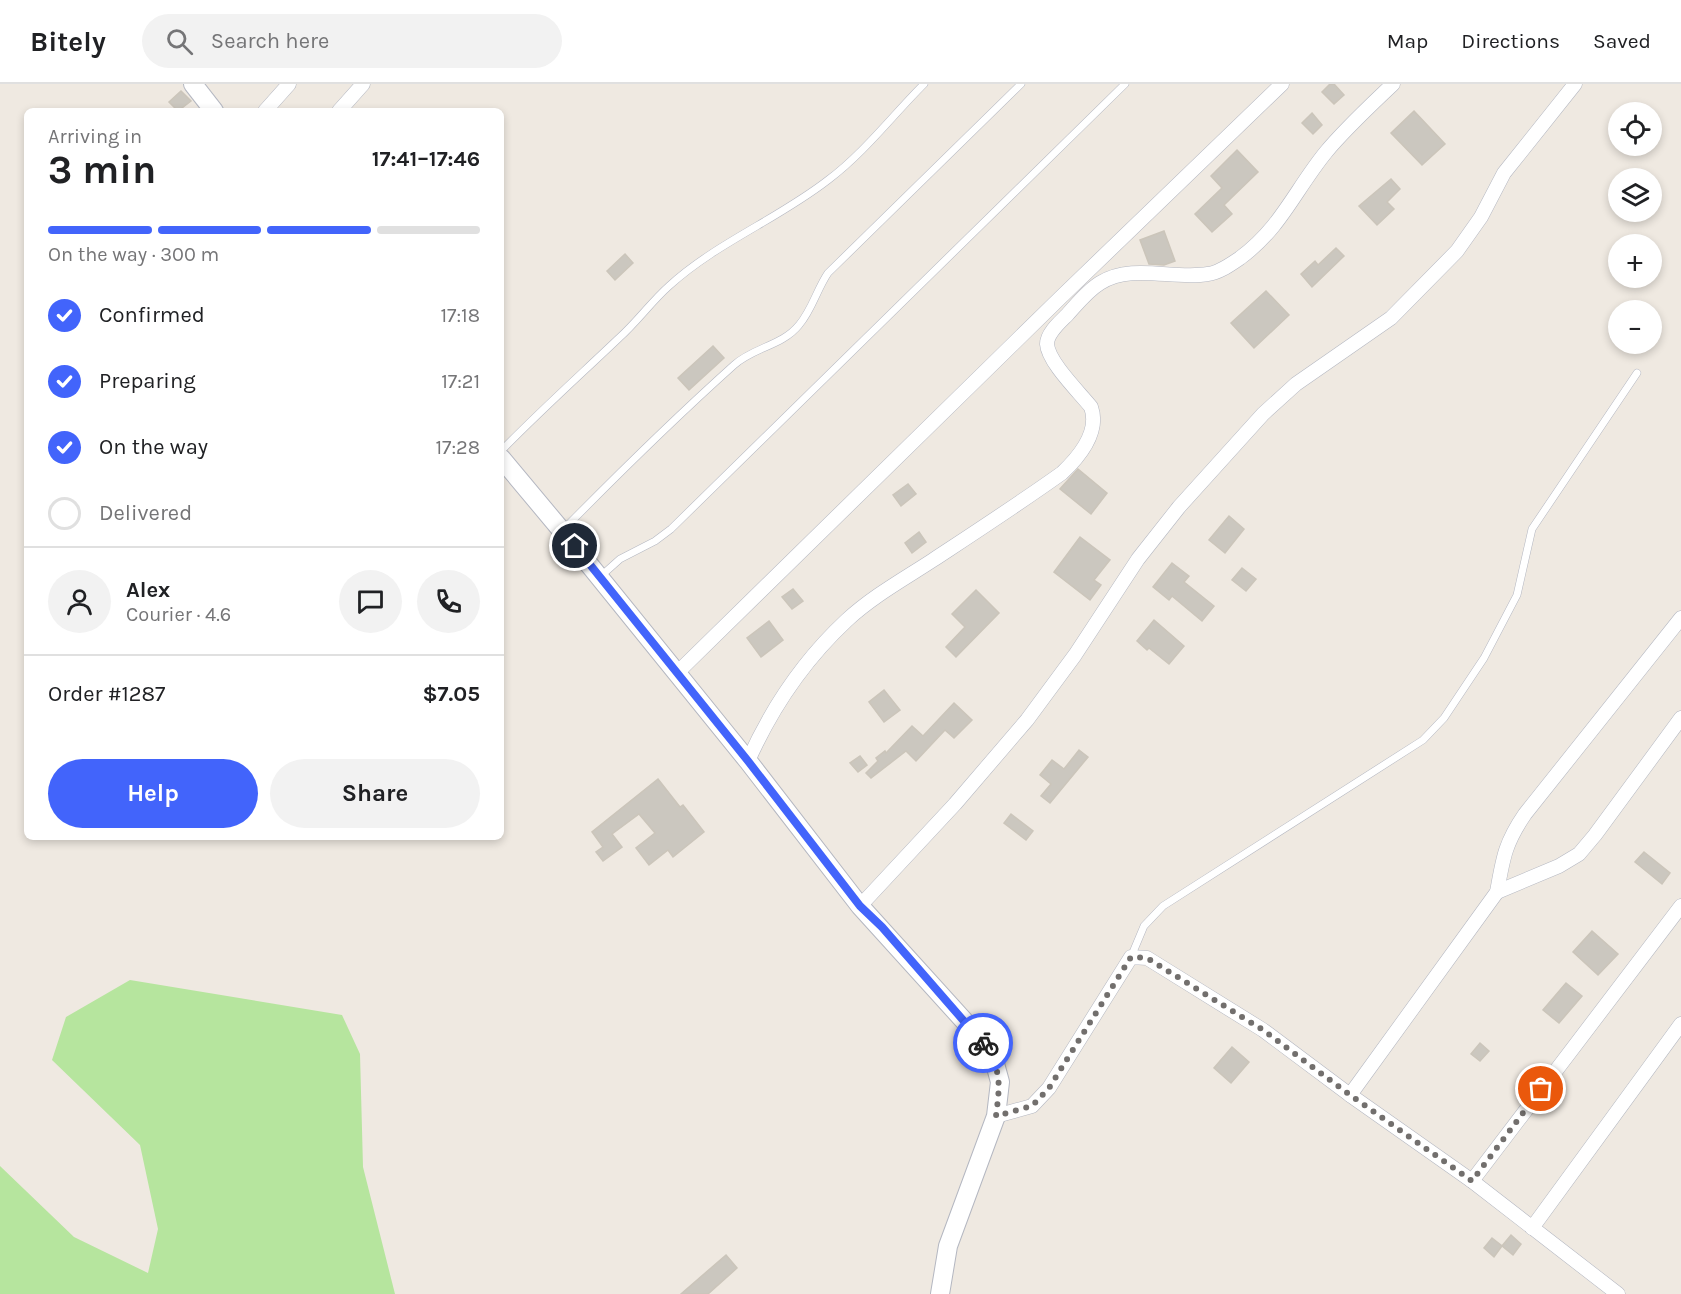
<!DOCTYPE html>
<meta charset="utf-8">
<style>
:root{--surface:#fff;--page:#f2f2f2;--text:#202124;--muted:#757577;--line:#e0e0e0;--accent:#4264fb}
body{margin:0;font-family:Karla,sans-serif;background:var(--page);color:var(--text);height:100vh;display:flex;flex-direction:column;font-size:22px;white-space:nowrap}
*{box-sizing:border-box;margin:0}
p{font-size:20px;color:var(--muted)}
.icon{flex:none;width:33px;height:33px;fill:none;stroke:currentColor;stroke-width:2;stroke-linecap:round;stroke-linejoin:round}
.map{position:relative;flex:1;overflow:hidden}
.panel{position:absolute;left:24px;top:24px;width:480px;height:732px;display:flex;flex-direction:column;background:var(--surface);border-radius:9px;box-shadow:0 3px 9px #0003}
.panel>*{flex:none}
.controls{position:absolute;left:1608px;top:18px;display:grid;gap:12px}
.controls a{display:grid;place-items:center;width:54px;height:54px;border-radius:50%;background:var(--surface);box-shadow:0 3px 9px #0003;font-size:30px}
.pin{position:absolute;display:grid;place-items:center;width:51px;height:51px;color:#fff;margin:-26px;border:3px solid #fff;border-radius:50%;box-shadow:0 2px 6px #0007}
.courier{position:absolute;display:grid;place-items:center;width:60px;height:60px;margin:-30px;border:4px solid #4264fb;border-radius:50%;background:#fff;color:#222;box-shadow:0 2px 8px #0007}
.head em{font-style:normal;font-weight:700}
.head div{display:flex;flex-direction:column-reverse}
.head{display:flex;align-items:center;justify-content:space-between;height:102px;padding:0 24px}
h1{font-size:39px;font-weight:700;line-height:45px}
.bar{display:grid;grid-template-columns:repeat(4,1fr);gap:9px 6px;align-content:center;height:72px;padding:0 24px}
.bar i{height:8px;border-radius:4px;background:var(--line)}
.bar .active{background:var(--accent)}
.bar p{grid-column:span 4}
.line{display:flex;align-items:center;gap:15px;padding:0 24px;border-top:2px solid var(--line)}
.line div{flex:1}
.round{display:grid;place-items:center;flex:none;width:63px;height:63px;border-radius:32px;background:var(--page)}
ol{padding:0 24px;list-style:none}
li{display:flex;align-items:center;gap:18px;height:66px}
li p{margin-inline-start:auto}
li .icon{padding:6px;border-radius:50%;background:var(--accent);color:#fff;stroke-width:4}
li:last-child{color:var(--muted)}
li i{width:33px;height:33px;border:3px solid var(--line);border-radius:50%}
.action{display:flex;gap:12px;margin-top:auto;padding:12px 24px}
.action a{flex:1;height:69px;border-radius:36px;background:var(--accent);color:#fff;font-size:24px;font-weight:700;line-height:69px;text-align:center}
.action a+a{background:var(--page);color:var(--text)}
header{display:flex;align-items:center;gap:36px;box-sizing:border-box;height:84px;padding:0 30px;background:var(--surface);border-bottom:2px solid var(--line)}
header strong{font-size:28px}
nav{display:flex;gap:33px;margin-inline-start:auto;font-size:21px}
.search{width:420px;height:54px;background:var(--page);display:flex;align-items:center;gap:15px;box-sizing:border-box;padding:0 21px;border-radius:33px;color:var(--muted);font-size:22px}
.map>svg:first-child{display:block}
.grass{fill:#b6e59e}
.building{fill:#cbc7bf;stroke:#cbc5ba;stroke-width:1.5}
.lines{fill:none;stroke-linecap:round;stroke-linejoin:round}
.service-casing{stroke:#b4b7c1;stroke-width:8}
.minor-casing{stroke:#b4b7c1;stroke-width:15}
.tertiary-casing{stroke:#b4b7c1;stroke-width:20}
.service{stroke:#fff;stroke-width:7}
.minor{stroke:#fff;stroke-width:14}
.tertiary{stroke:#fff;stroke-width:18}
.done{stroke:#726f6d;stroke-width:6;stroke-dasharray:0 10.8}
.route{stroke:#4264fb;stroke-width:8}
</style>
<header>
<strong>Bitely</strong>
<div class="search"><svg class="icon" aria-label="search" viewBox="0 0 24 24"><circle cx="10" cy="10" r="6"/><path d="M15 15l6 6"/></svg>Search here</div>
<nav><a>Map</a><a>Directions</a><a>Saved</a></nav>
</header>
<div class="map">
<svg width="1681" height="1210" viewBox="0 0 1681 1210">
<rect width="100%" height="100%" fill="#efe9e1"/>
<!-- grass -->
<path class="grass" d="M130,896L342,931L360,970L363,1083L395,1210H0V1082L74,1153L148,1189L158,1145L140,1061L52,976L66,933Z"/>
<!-- building -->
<g class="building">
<path d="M1330,0H1334L1344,11L1334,20L1322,8Z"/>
<path d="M181,7L191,17L178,27L169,18Z"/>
<path d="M1414,27L1445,60L1422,81L1391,49Z"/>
<path d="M1312,29L1322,41L1313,50L1302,39Z"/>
<path d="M1237,66L1258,88L1224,121L1232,130L1212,148L1195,130L1222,104L1211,92Z"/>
<path d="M1391,95L1400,105L1387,118L1394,125L1377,141L1359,122Z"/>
<path d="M1164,147L1175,177L1164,181L1149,180L1140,156Z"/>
<path d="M1336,164L1344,172L1312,203L1301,190L1315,177L1318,181Z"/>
<path d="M625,170L633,179L615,196L607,187Z"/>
<path d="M1266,207L1289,231L1254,264L1231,239Z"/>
<path d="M713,262L724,274L689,306L678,294Z"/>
<path d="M1078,385L1107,409L1091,430L1060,405Z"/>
<path d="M908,400L916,410L901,422L893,411Z"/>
<path d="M1229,432L1244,445L1225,469L1209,456Z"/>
<path d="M919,448L926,458L912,469L905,459Z"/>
<path d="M1080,453L1110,476L1094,496L1101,501L1090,516L1054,488Z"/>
<path d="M1172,479L1189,492L1184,498L1214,522L1202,537L1172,512L1169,516L1153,503Z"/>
<path d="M1242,484L1256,495L1246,507L1232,496Z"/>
<path d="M793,505L803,517L792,525L782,513Z"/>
<path d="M976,506L999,529L956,573L946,563L965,543L952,530Z"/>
<path d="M1154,536L1184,562L1169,580L1149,564L1147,566L1137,557Z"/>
<path d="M769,537L783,556L761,573L747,554Z"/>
<path d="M884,606L900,626L884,638L869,618Z"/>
<path d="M954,619L972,636L954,654L945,646L916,677L906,667L871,694L866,689L878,677L876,674L885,667L886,669L912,642L923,652Z"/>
<path d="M1079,666L1088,673L1050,719L1041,712L1051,700L1040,691L1052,676L1064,685Z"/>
<path d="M860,672L867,681L858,688L850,679Z"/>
<path d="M658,695L680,723L683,721L704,748L673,773L668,766L649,781L636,764L655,749L639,730L612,750L622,763L603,777L596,768L603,763L592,748Z"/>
<path d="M1011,730L1033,747L1026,756L1004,739Z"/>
<path d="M1644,768L1670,789L1662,800L1635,778Z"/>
<path d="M1592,847L1618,870L1598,891L1573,868Z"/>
<path d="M1566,899L1582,912L1559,939L1543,926Z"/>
<path d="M1480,959L1489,967L1480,977L1471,970Z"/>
<path d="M1232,963L1249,978L1231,999L1214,984Z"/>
<path d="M1511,1151L1521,1160L1513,1171L1502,1162Z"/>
<path d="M1492,1154L1502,1162L1494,1173L1484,1164Z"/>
<path d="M726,1171L737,1184L708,1210H681Z"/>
</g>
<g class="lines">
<!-- service casing -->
<g class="service-casing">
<g id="service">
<path d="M501,367C539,328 579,292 619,254C637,238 651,218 669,202C716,159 778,135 828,96C864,69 892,32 924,0"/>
<path d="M563,446C618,390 675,334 734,281C754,263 782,262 799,241C812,226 817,205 828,189L1021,0"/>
<path d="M601,492L620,475L655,457L671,445L1125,0"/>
<path d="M1131,873L1144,842L1163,822L1423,656L1444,634L1484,574L1517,511L1532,445L1637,289"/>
</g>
</g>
<!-- minor casing -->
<g class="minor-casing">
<g id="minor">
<path d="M265,27L289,0"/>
<path d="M339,27L363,0"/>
<path d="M677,589L1060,214L1282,0"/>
<path d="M748,677C772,623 804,576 847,536C873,512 904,495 933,476C977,447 1020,419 1062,389C1080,372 1100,348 1091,323C1080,309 1048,278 1047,260C1047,249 1060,238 1067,231C1077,220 1087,207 1100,199C1132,179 1173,196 1208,190C1219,189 1231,180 1240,174C1281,144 1295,106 1326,68C1346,44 1370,22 1393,0"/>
<path d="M1497,808L1559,782L1579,770L1595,751L1681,634"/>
<path d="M860,822L955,720L1027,636L1075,571L1138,475L1179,423L1263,330L1296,300L1391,234L1457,167L1481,133L1504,89L1575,0"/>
<path d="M1350,1011L1497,808C1503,774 1505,759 1525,730L1681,534"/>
<path d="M996,1032L1032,1022L1049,1004L1131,873L1147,874L1263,946L1350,1011L1472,1097L1618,1210"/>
<path d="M1472,1097L1681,822"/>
<path d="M1532,1144L1681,940"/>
</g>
</g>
<!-- tertiary casing -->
<g class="tertiary-casing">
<g id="tertiary">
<path d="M193,0L214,27"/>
<path d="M501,374L562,447L748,677L860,822L976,950L994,976L1000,998L996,1032L948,1162L940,1210"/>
</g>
</g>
<!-- service -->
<use href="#service" class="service"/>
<!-- minor -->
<use href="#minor" class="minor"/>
<!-- tertiary -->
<use href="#tertiary" class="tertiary"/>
</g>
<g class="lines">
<!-- done -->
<path class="done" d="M983,959C1002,987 1000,999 996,1032L1032,1022L1049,1004L1131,873L1147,874L1263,946L1350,1011L1472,1097L1541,1005"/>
<!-- route -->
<path class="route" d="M575,462L748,677L860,822L882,843L983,959"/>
</g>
</svg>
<div class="controls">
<a><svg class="icon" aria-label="locate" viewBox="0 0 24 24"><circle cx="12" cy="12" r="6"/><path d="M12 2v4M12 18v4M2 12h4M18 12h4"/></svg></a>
<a><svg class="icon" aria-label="layers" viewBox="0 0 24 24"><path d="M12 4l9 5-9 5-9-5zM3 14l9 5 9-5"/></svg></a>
<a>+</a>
<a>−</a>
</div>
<div class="pin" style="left:1541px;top:1005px;background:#ea580c"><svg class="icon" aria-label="bag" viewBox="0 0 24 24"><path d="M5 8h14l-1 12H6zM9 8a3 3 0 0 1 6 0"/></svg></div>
<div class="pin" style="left:575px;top:462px;background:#1f2937"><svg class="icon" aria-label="home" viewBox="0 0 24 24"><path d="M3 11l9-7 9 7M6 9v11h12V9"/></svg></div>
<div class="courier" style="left:983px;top:959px"><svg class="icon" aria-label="bike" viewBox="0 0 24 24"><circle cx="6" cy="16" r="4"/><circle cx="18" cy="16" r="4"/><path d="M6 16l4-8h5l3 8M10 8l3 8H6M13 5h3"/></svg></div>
<section class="panel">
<div class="head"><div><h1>3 min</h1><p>Arriving in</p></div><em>17:41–17:46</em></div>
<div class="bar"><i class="active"></i><i class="active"></i><i class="active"></i><i></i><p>On the way · 300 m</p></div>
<ol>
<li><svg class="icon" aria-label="check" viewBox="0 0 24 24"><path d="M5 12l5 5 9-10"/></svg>Confirmed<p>17:18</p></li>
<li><svg class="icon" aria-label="check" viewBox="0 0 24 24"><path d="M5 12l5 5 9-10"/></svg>Preparing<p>17:21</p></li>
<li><svg class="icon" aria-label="check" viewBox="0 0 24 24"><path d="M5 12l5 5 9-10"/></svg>On the way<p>17:28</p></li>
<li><i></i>Delivered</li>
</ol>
<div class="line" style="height:108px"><a class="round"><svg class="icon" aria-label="person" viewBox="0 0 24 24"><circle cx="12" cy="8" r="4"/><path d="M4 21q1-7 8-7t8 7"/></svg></a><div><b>Alex</b><p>Courier · 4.6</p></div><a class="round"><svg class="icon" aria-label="chat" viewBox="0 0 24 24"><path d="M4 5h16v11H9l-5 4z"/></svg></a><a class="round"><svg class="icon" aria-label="phone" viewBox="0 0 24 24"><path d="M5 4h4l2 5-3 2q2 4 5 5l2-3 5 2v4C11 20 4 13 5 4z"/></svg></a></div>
<div class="line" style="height:78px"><div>Order #1287</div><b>$7.05</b></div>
<div class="action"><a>Help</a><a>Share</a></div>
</section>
</div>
